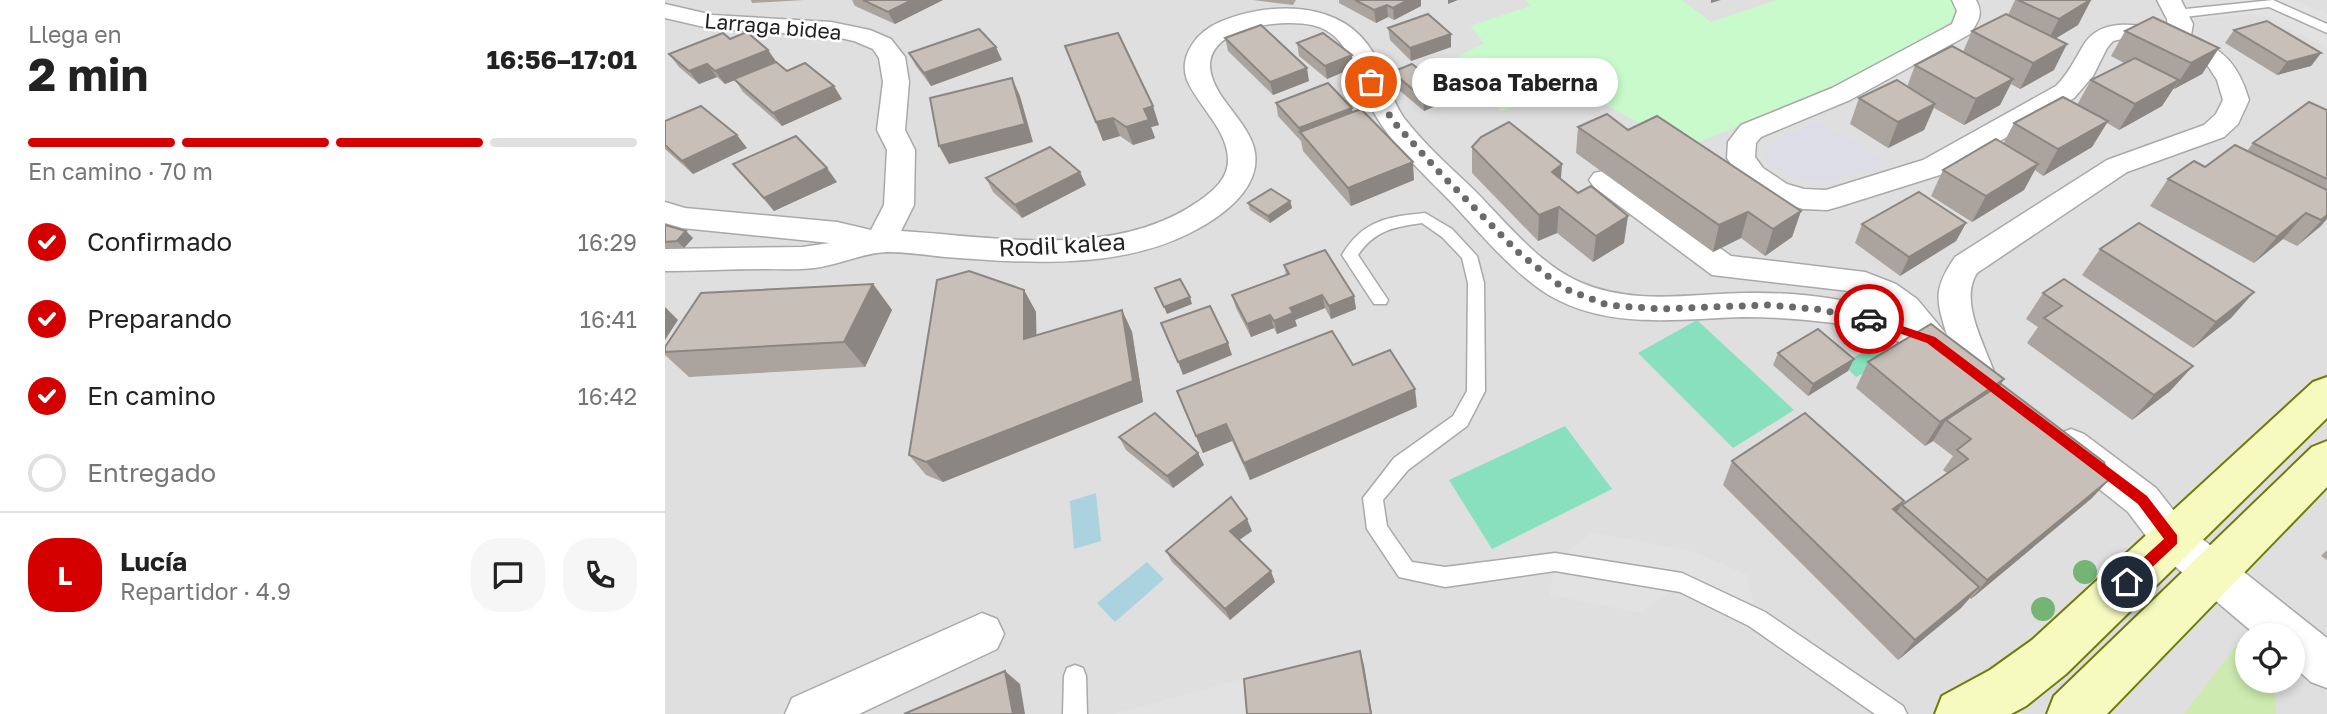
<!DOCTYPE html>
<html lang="es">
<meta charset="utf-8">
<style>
:root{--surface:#fff;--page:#f6f6f6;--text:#222;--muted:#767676;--line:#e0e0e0;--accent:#d40000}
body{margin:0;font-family:"Golos Text",sans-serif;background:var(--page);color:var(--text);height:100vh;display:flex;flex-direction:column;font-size:26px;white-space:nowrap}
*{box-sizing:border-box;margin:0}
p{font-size:23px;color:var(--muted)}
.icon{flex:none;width:38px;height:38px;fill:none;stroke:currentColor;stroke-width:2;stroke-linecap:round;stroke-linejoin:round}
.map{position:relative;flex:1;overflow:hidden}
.drawer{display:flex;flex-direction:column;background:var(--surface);width:665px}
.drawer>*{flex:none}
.buttons{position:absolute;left:1570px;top:623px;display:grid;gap:14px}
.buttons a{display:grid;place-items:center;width:70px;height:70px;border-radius:50%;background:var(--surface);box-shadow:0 4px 10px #0003;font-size:35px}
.pin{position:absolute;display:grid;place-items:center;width:60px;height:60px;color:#fff;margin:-30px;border:4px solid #fff;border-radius:50%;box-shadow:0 2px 7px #0007}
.courier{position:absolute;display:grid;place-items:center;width:70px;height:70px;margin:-35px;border:5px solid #d40000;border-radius:50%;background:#fff;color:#222;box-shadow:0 2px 9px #0007}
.bubble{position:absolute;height:49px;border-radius:24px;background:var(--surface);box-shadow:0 4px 10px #0003;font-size:23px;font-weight:700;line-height:49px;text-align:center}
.overview em{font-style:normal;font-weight:700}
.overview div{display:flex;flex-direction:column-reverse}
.overview{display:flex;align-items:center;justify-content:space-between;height:119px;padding:0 28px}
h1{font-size:46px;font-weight:700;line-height:52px}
.bar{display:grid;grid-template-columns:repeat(4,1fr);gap:10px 7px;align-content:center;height:84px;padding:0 28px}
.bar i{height:9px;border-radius:5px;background:var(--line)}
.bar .on{background:var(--accent)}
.bar p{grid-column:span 4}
.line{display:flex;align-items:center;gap:18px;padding:0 28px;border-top:2px solid var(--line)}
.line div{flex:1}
.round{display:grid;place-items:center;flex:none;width:74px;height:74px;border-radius:28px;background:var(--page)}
ol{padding:0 28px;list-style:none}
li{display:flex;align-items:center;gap:21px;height:77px}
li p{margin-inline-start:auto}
li .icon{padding:7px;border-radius:50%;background:var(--accent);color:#fff;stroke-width:4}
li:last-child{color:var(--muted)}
li i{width:38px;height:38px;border:4px solid var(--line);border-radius:50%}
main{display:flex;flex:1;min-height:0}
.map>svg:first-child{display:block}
.residential{fill:#e0dfdf;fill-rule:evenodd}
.grass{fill:#cdebb0}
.park{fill:#c8facc}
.pitch{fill:#88e0be}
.parking{fill:#e2e2e2}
.plaza{fill:#dddde8}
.water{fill:#aad3df}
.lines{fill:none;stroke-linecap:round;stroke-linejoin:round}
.lane-casing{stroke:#a9a9a9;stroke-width:3}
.street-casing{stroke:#a9a9a9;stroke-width:3}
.secondary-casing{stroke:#707d05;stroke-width:4}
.lane{fill:#fff;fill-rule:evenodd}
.street{fill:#fff;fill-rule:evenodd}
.secondary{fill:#f7fabf;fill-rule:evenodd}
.tree{fill:#74b475}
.wall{fill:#aba49e}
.shaded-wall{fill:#8b8681}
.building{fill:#c7bfb8;stroke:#8b8681;stroke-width:2}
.route{fill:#d40000}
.done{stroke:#6b6a68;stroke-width:7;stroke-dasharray:0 12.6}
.labels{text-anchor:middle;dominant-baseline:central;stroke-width:5;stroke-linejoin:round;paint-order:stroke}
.far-street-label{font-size:21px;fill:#222;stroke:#fff}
.street-label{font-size:24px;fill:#222;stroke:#fff}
</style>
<main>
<section class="drawer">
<div class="overview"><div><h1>2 min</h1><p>Llega en</p></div><em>16:56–17:01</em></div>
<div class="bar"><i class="on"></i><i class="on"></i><i class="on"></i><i></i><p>En camino · 70 m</p></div>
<ol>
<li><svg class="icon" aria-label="check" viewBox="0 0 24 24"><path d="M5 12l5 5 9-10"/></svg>Confirmado<p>16:29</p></li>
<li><svg class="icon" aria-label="check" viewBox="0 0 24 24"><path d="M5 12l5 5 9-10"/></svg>Preparando<p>16:41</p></li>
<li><svg class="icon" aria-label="check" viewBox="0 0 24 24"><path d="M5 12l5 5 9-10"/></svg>En camino<p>16:42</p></li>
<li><i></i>Entregado</li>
</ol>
<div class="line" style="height:126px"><b class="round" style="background:var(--accent);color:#fff">L</b><div><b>Lucía</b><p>Repartidor · 4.9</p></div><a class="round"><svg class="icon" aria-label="chat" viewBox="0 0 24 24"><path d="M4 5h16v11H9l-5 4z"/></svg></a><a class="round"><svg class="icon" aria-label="phone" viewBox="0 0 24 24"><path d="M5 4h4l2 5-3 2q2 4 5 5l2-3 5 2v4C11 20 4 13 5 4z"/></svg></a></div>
</section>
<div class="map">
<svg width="1662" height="714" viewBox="0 0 1662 714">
<rect width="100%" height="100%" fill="#f2efe9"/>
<!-- residential -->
<path class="residential" d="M0,0H1662V714H0ZM1582,635H1628V681H1582Z"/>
<!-- grass -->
<path class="grass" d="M1577,638L1582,644V681H1610L1611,714H1519Z"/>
<!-- park -->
<path class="park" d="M861,0H1017L1046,22L1112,0H1291L1293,16C1216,70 1107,112 1019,148L933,100L867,101L837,111L783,62L819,43L805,26L865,6Z"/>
<!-- pitch -->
<g class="pitch">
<path d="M1032,320L1129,410L1068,448L973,353Z"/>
<path d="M1221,341L1236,354L1191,377L1177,363Z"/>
<path d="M900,426L947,489L827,549L784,480Z"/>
</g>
<!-- parking -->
<g class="parking">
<path d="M1513,0H1629L1662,14V49L1604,17L1585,14L1522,20Z"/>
<path d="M927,532L1027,551L1082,575L1092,619L1018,583L976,613L885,595L890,562Z"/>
<path d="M584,677L588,714H448Z"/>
</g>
<!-- plaza -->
<path class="plaza" d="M1155,121L1225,164L1166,181H1145L1126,177L1110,169L1100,158L1103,145L1112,139Z"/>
<!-- water -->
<g class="water">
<path d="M431,493L436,541L409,549L405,501Z"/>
<path d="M482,562L499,579L450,622L432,603Z"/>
</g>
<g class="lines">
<!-- lane casing -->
<g class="lane-casing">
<g id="lane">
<path d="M1608,0L1662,24V33L1604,7L1511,18L1505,14L1511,10Z"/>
<path d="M760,213L787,229L812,256L819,283L820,391L802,426L743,470L718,500L722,526L747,562L780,567L890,553L1017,573L1100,612L1238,706L1242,714H1210L1084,626L1015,592L890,571L780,587L734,577L702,529L698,498L729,458L788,416L802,391L803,283L797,258L777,237L757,223C729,227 710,230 693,255L723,300L721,304H709L677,255C698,220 722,217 760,213Z"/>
<path d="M410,665L418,668L421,676L422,714H398L399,676L402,668Z"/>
</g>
</g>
<!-- street casing -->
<g class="street-casing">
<g id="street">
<path d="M1287,0H1311C1319,14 1313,22 1305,34L1185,100L1096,137L1091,143L1090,157L1098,168L1122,184L1139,189L1161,190L1258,160L1391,86C1403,74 1409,61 1418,46C1436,15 1474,26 1503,29L1502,19L1492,0H1516L1528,24L1526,35C1559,50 1574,65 1584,100L1573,124L1559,137L1462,172L1312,273C1294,301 1319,343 1329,372L1324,382L1311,386L1298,382L1292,368C1275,367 1263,356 1248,348C1223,336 1197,328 1169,323C1139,319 1108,317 1078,317C1009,319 937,331 876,290C842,266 815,233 787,203C759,174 726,145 707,109C691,79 686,33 647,25C615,18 531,28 547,77C553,97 572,114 582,132C610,178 563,214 525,233C452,270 360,263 280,257C261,255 242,252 222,252C197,253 174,265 149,268C133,270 116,269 100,269C66,269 33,271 0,271V249L137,247L165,243L17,228L0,223V202L20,208L172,222L206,230L219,205L222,150L212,130L218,82L214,58L208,49L189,41L166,36L48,29L0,18V4L48,15L166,22L205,30L226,39L240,57L244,82L240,130L250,150L249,205L236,231C332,237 450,260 534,201C548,191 563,179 563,160C563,130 533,106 522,80C513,55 533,31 555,22C605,1 676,0 707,51C720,72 725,98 739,118C759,144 785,167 809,190C841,222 874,265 917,283C969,305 1024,294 1079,293C1126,292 1175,297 1220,311L1207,300L1184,291L1047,275L929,187L924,180L929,173L939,171L949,173L1066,256L1200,272L1231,284L1252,299L1282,335C1271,300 1268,289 1290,257L1442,160L1539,125L1551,114L1558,100L1552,80L1543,66L1522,52L1506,45L1457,39L1448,41L1442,48L1428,76L1409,98L1278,174L1173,207L1162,210L1138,209L1100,198L1078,182L1062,158L1063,142L1076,125L1167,88L1287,24L1292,11Z"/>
<path d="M1406,429L1419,434L1491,488L1521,526L1662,638V688L1646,682L1628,666V635H1591L1493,552L1463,512L1393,456L1387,445L1393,434Z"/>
<path d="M317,613L332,619L339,634L332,649L194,714H120L127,698Z"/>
</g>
</g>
<!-- secondary casing -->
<g class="secondary-casing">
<g id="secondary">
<path d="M1662,377V418L1401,674L1361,706L1346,714H1270L1277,696L1325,670L1367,640L1648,382Z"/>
<path d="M1662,441V487L1442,714H1382L1389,696L1647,447Z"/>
</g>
</g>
<!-- lane -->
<use href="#lane" class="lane"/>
<!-- street -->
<use href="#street" class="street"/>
<!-- secondary -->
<use href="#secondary" class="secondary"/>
</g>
<!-- trees -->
<g class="tree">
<circle cx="1420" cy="572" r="12"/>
<circle cx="1378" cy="609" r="12"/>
</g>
<!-- wall -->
<g class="wall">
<path d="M86,0H139L87,3Z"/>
<path d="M187,0H278L230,24L190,6Z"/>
<path d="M588,0H631L628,5Z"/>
<path d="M674,0H756V6L729,20L723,17L711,23L674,3Z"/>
<path d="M1350,0H1426L1413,25L1390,39L1389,70L1355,89L1346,84L1335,105L1299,125L1269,108L1259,130L1223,148L1185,124L1194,98L1242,87L1250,65L1298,52L1307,31L1343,15Z"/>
<path d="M723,28L786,47L746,61L725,40Z"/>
<path d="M1569,30L1656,53L1646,66L1612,75L1560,43Z"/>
<path d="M1460,31L1554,48L1537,74L1509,89H1508L1497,106L1454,130L1442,123L1427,147L1378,176L1370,170L1359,190L1307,222L1266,196L1278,170L1338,144L1349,123L1412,105L1426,80L1459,63L1446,56Z"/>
<path d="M560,38L644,81L608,95L563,51Z"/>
<path d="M65,39L103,50L112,63L122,71L177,99L117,126L78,92L70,80L60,84L52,77L34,84L14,67L4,54Z"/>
<path d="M632,43L687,55L688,68L662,79L634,56Z"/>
<path d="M400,46L494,125L486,127L490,138L468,145L455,136L438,141Z"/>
<path d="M244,53L337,60L266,86L251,66Z"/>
<path d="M727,72H758L791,97L759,111L728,85Z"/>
<path d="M611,103L688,112L749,180L686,206L638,151L636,141L613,116Z"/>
<path d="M1662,110V219L1632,246L1618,239L1589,263L1485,206L1503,179L1540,167L1582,151L1588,143Z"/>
<path d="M0,121L82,148L28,174L0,149Z"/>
<path d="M913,127L963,130L1136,211L1127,237L1100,256L1076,238L1048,252L911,153Z"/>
<path d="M807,147L896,179L959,243L928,262L892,233L873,241L807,173Z"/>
<path d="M68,164L172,182L109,211Z"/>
<path d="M321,178L421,185L357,218L328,192Z"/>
<path d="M625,201L627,208L605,223L585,210L583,203Z"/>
<path d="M1301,223L1291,241L1235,276L1190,243L1197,224Z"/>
<path d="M0,225L28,238L19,248L0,249Z"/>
<path d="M1435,249L1589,292L1566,318L1528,348L1417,275Z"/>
<path d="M619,265L689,296L691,309L666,319L660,308L630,320L632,326L612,334L609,328L586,337L571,308L567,295L621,275Z"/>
<path d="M208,284L227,310L200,367L24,377L0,355V347Z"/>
<path d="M359,290L371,312V335L457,310L467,332L478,402L278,482L261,475L244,455Z"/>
<path d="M1378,293L1528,366L1505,391L1467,420L1362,343L1373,327L1361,319Z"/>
<path d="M1113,353L1189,359L1183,371L1143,396L1108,365Z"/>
<path d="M1203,362L1339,379L1336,384L1427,498L1306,599L1305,598L1296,608L1233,660L1058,485L1067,461L1239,501L1237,505L1282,473L1278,470L1288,456L1268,441L1260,446L1191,388Z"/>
<path d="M688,365L752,407L585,480L567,441L538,453L512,391Z"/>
<path d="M454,437L533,453L539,465L508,488L461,450Z"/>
<path d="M587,531L574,540L610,582L565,620L507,562L501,551Z"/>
<path d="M1662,550V560L1656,556Z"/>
</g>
<!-- shaded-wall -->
<g class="shaded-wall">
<path d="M247,0H278L230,24L223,12Z"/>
<path d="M743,0H756V6L729,20L728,8Z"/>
<path d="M783,0H793L783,4Z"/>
<path d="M1046,0H1056L1046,3Z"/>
<path d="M1426,0L1413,25L1381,44L1394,19Z"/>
<path d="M722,5L723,17L711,23L709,10Z"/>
<path d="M786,34V47L746,61L745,48Z"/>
<path d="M1402,44L1389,70L1355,89L1368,63Z"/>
<path d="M331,47L337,60L266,86L259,73Z"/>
<path d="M1554,48L1537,74L1509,89L1526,63Z"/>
<path d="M103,50L112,63L60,84L50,71Z"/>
<path d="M1656,53L1646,66L1612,75L1622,62Z"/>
<path d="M687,55L688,68L662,79L660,66Z"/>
<path d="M42,64L52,77L34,84L24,71Z"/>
<path d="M642,68L644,81L608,95L605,82Z"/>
<path d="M347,78L355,96L368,142L284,164L274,146Z"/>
<path d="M1348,79L1335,105L1299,125L1311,99Z"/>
<path d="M1514,80L1497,106L1454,130L1470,104Z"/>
<path d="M791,84V97L759,111L758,98Z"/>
<path d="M169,86L177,99L117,126L108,113Z"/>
<path d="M1270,104L1259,130L1223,148L1233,122Z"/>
<path d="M488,106L494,125L486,127L490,138L468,145L461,127L479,109Z"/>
<path d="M687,108L689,121L635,133L634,128Z"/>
<path d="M448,118L455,136L438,141L431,122Z"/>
<path d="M1443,121L1427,147L1378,176L1393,149Z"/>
<path d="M72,135L82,148L28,174L17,161Z"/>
<path d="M748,162L749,180L686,206L683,188Z"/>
<path d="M897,164L895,191L887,172Z"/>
<path d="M1373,164L1359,190L1307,222L1321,196Z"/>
<path d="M162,168L172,182L109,211L99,198Z"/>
<path d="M415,172L421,185L357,218L350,205Z"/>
<path d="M625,201L627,208L605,223L603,216Z"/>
<path d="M894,207L892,233L873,241L874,215Z"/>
<path d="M1136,211L1127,237L1100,256L1108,229Z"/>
<path d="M1083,212L1076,238L1048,252L1054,225Z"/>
<path d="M1641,213L1618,239L1589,263L1612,237Z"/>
<path d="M1662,215V219L1656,226L1632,246Z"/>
<path d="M963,216L959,243L928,262L931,236Z"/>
<path d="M1301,223L1291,241L1235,276L1244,257Z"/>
<path d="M21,231L28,238L19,248L12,241Z"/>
<path d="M208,284L227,310L200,367L179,342Z"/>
<path d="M359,290L371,312L372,360L359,339Z"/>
<path d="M1589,292L1566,318L1528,348L1551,322Z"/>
<path d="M657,295L660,308L630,320L632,326L612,334L609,321L625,308Z"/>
<path d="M689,296L691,309L666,319L664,306Z"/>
<path d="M525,297L527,304L502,314L499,307Z"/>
<path d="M0,307L13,320L0,340Z"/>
<path d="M457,310L467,332L478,402L278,482L261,462Z"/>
<path d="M605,315L609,328L586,337L582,324Z"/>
<path d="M563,343L567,355L518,375L513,362Z"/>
<path d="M1189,359L1183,371L1143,396L1148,384Z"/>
<path d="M1528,366L1505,391L1467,420L1489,395Z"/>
<path d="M1339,379L1322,405L1281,420L1268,441L1260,446L1275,422Z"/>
<path d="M750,389L752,407L585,480L579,463Z"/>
<path d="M561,424L567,441L538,453L531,436Z"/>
<path d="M533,453L539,465L508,488L502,476Z"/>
<path d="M1445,479L1427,498L1306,599L1322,580Z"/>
<path d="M1239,501L1224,524L1228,509Z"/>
<path d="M582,519L587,531L570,543L565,531Z"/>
<path d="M606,571L610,582L565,620L560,609Z"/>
<path d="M1314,587L1296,608L1233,660L1250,640Z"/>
<path d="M695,651L699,665L707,714H706Z"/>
<path d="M340,671L355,684L360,714H348Z"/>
</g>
<!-- building -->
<g class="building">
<path d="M198,0H247L223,12Z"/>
<path d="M690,0H743L728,8L722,5L709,10Z"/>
<path d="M1353,0H1425L1394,19Z"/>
<path d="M763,14L786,34L745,48L723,28Z"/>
<path d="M1341,14L1402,44L1368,63L1307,31Z"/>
<path d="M1488,17L1554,48L1526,63L1460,31Z"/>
<path d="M1602,21L1656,53L1622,62L1569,30Z"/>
<path d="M596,25L642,68L605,82L560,38Z"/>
<path d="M314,29L331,47L259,73L244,53Z"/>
<path d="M82,32L103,50L50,71L42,64L24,71L4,54L58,33L65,39Z"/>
<path d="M453,33L488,106L479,109L484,120L461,127L448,118L431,122L400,46Z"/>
<path d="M658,33L687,55L660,66L632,43Z"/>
<path d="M1287,46L1348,79L1311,99L1250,65Z"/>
<path d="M1470,58L1514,80L1470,104L1426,80Z"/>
<path d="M111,62L122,71L140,63L169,86L108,113L69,79Z"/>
<path d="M747,64L758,72L770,67L791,84L758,98L727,72Z"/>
<path d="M347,78L360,124L274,146L265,98Z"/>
<path d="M1232,80L1270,104L1233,122L1194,98Z"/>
<path d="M663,83L687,108L634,128L611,103Z"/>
<path d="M1398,97L1443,121L1393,149L1349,123Z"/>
<path d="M1644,102L1662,110V179L1588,143Z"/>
<path d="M36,106L72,135L17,161L0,145V121Z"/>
<path d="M696,109L748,162L683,188L635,132Z"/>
<path d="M942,114L963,130L992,116L1136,211L1108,229L1083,212L1054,225L913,127Z"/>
<path d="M844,122L897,164L887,172L913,193L926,186L963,216L931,236L894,207L874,215L807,147L816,137Z"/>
<path d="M131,136L162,168L99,198L68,164Z"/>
<path d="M1331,139L1373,164L1321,196L1278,170Z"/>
<path d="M1570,145L1662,190V215L1656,220L1641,213L1612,237L1503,179L1529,161L1540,167Z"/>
<path d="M385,147L415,172L350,205L321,178Z"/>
<path d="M606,189L625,201L603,216L583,203Z"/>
<path d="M1254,192L1301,223L1244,257L1197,224Z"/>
<path d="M1474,223L1589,292L1551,322L1435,249Z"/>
<path d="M0,225L21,231L12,241L0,242Z"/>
<path d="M660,250L689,296L664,306L657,295L625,308L628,313L609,321L605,315L582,324L567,295L624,274L619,265Z"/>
<path d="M304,271L359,290V339L457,310L468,381L261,462L244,455L272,280Z"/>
<path d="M515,279L525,297L499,307L490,288Z"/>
<path d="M1399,279L1528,366L1489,395L1379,318L1397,306L1378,293Z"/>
<path d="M208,284L179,342L0,352V347L36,293Z"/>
<path d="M545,306L563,343L513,362L496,323Z"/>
<path d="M1266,324L1339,379L1275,422L1203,362Z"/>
<path d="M1153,329L1189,359L1148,384L1113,353Z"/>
<path d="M667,331L688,365L725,350L750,389L579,463L561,424L531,436L512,391Z"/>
<path d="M1336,384L1439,462L1445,479L1322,580L1237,505L1303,459L1292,450L1306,439L1281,420Z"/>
<path d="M490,413L533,453L502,476L454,437Z"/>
<path d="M1140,413L1239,501L1228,509L1314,587L1250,640L1067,461Z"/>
<path d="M566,497L582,519L565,531L606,571L560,609L501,551Z"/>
<path d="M695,651L706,714H582L579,679Z"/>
<path d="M340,671L348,714H239Z"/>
</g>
<!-- route -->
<path class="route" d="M1204,315L1270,337L1482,496L1512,535V544L1467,586H1457V577L1499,539L1473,504L1262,343L1200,321V316Z"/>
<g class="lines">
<!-- done -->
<path class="done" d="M706,82L727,120L775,173L854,253L898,288L942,305L995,309L1101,305L1151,309L1204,319"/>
</g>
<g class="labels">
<!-- far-street labels -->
<g class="far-street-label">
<text transform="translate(108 26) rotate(5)">Larraga bidea</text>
</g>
<!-- street labels -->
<g class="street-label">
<text transform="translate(397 244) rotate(-3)">Rodil kalea</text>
</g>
</g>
</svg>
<div class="buttons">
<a><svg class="icon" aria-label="locate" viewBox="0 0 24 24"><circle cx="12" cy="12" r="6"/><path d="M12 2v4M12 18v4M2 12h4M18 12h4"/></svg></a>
</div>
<div class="pin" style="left:706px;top:82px;background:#ea580c"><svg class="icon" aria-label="bag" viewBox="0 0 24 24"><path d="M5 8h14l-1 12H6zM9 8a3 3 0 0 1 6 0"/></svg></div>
<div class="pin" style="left:1462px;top:582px;background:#1f2937"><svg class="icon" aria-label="home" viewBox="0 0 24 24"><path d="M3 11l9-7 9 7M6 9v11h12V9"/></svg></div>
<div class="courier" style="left:1204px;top:319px"><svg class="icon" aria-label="car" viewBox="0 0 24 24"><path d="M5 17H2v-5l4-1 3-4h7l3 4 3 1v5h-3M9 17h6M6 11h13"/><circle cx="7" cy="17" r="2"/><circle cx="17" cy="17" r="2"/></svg></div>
<div class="bubble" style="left:747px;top:58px;width:206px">Basoa Taberna</div>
</div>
</main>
